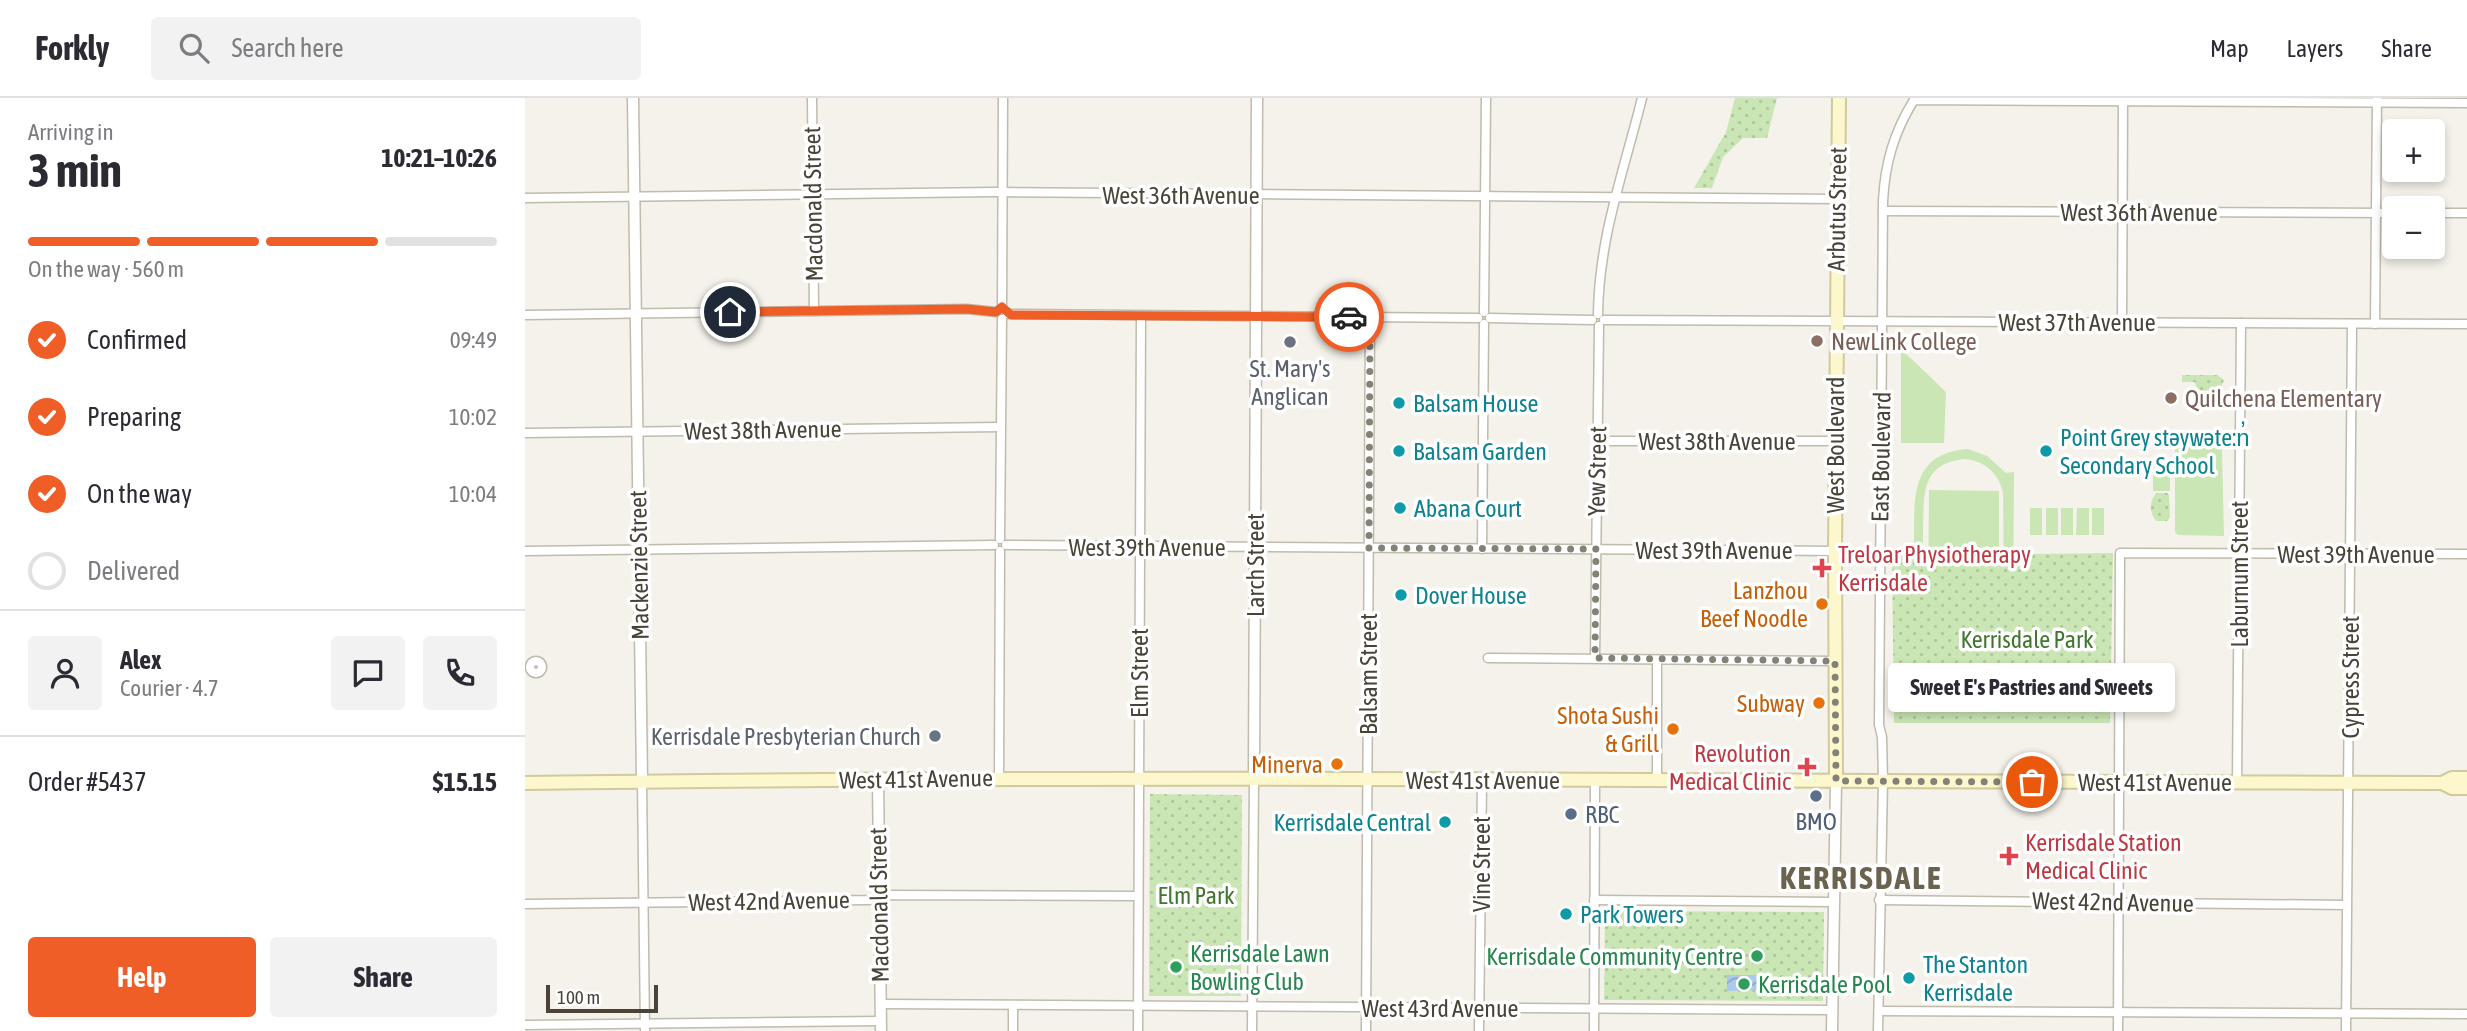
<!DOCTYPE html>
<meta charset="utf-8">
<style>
:root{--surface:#fff;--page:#f2f2f3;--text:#2b2b33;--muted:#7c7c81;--line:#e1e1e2;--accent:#ef5e26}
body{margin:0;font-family:"Asap Condensed",sans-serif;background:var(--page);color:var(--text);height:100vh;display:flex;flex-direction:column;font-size:26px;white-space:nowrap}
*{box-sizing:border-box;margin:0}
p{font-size:23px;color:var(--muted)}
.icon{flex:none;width:38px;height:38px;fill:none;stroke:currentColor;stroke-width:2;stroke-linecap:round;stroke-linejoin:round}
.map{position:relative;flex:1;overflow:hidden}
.panel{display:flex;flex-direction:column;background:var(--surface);width:525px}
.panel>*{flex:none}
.tools{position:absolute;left:1857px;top:21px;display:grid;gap:14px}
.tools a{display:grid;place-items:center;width:63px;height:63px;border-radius:7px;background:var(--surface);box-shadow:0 4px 10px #0003;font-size:35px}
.scale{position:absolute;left:21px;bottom:18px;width:112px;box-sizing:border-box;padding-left:7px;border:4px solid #484438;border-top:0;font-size:19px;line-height:24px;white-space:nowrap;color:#484438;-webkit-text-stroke:5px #fff;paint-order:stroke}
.pin{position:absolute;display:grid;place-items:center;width:60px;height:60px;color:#fff;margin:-30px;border:4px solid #fff;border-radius:50%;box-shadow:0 2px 7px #0007}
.courier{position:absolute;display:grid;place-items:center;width:70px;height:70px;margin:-35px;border:5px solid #ef5e26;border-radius:50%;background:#fff;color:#222;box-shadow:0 2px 9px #0007}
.bubble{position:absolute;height:49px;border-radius:7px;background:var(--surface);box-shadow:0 4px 10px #0003;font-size:23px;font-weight:700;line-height:49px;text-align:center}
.overview em{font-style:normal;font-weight:700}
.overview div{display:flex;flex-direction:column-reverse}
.overview{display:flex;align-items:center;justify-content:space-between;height:119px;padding:0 28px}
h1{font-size:46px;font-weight:700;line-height:52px}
.bar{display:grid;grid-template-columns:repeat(4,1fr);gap:10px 7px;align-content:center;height:84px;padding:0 28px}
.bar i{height:9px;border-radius:5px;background:var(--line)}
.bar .current{background:var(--accent)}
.bar p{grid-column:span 4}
.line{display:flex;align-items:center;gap:18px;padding:0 28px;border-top:2px solid var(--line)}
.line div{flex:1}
.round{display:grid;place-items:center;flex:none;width:74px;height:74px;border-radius:7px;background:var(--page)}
ol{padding:0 28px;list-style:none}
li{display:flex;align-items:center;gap:21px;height:77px}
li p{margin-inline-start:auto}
li .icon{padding:7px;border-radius:50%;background:var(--accent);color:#fff;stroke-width:4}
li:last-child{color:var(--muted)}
li i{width:38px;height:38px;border:4px solid var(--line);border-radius:50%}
.button{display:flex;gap:14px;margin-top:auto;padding:14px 28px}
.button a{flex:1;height:80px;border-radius:7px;background:var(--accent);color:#fff;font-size:28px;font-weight:700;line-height:80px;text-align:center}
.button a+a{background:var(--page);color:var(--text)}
header{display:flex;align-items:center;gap:42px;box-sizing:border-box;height:98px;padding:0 35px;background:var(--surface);border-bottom:2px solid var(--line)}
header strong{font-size:33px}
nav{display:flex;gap:38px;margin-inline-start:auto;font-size:24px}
.search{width:490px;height:63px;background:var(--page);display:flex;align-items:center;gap:18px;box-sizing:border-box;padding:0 24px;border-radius:7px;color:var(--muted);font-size:26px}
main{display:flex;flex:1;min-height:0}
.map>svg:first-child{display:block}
.green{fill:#cae6b5;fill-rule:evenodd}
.park{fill:url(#park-dots)}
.water{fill:url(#water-waves)}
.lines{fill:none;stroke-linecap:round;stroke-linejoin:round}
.minor-casing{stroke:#bfbbad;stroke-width:11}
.tertiary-casing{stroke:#bfbbad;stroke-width:13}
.secondary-casing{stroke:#d1ca9c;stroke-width:16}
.minor{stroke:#fff;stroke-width:8}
.tertiary{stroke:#fff;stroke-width:10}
.secondary{stroke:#fcf7cc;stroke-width:12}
.done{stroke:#848176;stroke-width:7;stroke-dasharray:0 12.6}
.route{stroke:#ef5e26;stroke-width:9}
.education-dot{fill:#8d6e63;stroke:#fff;stroke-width:2.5}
.worship-dot{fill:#6b7280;stroke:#fff;stroke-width:2.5}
.culture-dot{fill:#0f9aa8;stroke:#fff;stroke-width:2.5}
.health-dot{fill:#e0444e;stroke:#fff;stroke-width:2.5}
.food-dot{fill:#e8710a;stroke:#fff;stroke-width:2.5}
.service-dot{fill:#5c6f8a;stroke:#fff;stroke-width:2.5}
.leisure-dot{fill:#2e9e5b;stroke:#fff;stroke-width:2.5}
.labels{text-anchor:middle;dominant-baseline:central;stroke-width:7;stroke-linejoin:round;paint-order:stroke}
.street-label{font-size:24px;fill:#484438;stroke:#fff}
.education-label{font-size:24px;fill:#785e54;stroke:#fff;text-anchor:start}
.worship-label{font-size:24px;fill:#5b616d;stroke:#fff}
.culture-label{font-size:24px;fill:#0d838f;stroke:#fff;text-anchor:start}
.health-label{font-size:24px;fill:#be3a42;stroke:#fff;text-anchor:start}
.food-label{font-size:24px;fill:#c56008;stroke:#fff;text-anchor:end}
.park-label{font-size:24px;fill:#40772e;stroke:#fff}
.service-label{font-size:24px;fill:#4e5e75;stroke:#fff;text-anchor:start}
.leisure-label{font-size:24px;fill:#27864d;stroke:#fff;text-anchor:start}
.district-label{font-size:32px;font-weight:bold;letter-spacing:2px;fill:#6a6350;stroke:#fff}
</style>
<header>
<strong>Forkly</strong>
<div class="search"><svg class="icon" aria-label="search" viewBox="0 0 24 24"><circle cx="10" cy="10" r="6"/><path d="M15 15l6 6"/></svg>Search here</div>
<nav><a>Map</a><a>Layers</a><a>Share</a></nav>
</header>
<main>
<section class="panel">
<div class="overview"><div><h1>3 min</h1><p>Arriving in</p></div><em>10:21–10:26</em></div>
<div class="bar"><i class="current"></i><i class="current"></i><i class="current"></i><i></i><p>On the way · 560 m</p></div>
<ol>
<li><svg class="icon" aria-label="check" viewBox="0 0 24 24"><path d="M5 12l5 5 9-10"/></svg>Confirmed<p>09:49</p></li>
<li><svg class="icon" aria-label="check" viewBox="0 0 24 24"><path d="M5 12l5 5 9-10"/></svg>Preparing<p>10:02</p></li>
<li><svg class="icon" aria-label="check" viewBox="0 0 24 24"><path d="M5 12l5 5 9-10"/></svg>On the way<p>10:04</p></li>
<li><i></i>Delivered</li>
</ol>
<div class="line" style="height:126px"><a class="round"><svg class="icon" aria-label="person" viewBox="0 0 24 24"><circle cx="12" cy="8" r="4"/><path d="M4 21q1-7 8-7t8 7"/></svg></a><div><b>Alex</b><p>Courier · 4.7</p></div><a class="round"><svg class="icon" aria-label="chat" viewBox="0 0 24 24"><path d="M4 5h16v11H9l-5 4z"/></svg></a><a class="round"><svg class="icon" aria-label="phone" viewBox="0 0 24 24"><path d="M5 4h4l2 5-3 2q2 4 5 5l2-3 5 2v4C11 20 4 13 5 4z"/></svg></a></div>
<div class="line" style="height:91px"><div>Order #5437</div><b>$15.15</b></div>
<div class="button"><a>Help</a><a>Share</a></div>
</section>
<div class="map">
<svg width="1942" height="933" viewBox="0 0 1942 933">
<defs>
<pattern id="park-dots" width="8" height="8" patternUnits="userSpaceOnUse" patternTransform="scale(1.75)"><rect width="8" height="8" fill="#cae6b5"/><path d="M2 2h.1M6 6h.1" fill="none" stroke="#afc69c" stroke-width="1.8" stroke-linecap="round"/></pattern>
<pattern id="water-waves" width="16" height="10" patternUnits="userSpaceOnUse" patternTransform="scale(1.75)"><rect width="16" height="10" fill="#aac9ed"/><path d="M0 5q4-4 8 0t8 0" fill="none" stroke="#8ca5c1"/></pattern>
</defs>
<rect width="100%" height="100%" fill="#f4f2ea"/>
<!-- green -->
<g class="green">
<path d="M1376,251L1421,294L1419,345H1376Z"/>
<path d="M1650,348L1693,349L1697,352L1699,438L1653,437L1650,434Z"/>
<path d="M1443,351L1462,358L1481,375L1489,374L1488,526L1389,489C1389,471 1389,453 1389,434C1389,392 1390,355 1443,351ZM1440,361C1460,363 1473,375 1478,394L1479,497L1398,492C1398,471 1398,451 1398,431C1399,396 1396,365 1440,361Z"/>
<rect x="1628" y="364" width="17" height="29"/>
<path d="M1404,392L1474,393V504L1403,503Z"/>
<rect x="1505" y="410" width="12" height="27"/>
<rect x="1521" y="410" width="12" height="27"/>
<rect x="1536" y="410" width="12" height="27"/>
<path d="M1552,410H1564V437H1551Z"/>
<rect x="1567" y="410" width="12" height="27"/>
</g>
<!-- park -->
<g class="park">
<path d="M1210,0H1252L1242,40H1218L1198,59L1187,90H1169L1201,34Z"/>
<path d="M1657,277H1692L1699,282L1693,296L1673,294L1670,284H1657Z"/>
<path d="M1631,395H1642L1644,397L1645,419L1642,423H1631C1624,413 1624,405 1631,395Z"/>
<path d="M1588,455L1585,625H1369L1367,458Z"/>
<path d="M625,696L717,697L716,898H624Z"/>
<path d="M1080,813L1299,814L1298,903L1079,902Z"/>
</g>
<!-- water -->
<path class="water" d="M1202,877H1237V892L1202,893Z"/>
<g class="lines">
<!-- minor casing -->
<g class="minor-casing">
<g id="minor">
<path d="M287,0L289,213"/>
<path d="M0,100L468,94L1313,101"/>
<path d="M1358,113L1869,115"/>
<path d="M1908,115H1942"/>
<path d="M477,209L478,0"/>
<path d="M959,214L961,0"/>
<path d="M482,216L953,220"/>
<path d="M1073,216C1074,139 1099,73 1117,0"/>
<path d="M0,217L442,211L471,214"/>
<path d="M965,220L1067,222"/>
<path d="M1079,222L1942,226"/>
<path d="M1597,225L1598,0"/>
<path d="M1850,226L1852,0"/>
<path d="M0,335L475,329"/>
<path d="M1072,343H1311"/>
<path d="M475,441L477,221"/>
<path d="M481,447L1310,453"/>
<path d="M957,451L959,226"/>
<path d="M0,453L469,447"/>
<path d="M963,560L1310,563"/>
<path d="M1070,560L1074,228"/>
<path d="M1132,562V683"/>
<circle cx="11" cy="569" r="6"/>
<path d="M474,679L475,453"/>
<path d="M117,683L120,933"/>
<path d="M1712,685L1716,225"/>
<path d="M1069,802L1308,804"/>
<path d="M1354,802L1821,807"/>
<path d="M0,806L344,802L364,797L613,798"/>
<path d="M356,906L1307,912"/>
<path d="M1354,913L1942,916"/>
<path d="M0,927L356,923"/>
<path d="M488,933V908"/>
<path d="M613,933L616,218"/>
<path d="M727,933L729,680"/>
<path d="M841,933L845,219"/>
<path d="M954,933L957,682"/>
<path d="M1069,933L1070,682"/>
<path d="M1353,933L1358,683L1357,639L1354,627L1358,103C1360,65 1369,34 1389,2L1942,5"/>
<path d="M1593,933L1595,455L1942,456"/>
<path d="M1821,933L1827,226"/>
</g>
</g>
<!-- tertiary casing -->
<g class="tertiary-casing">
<g id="tertiary">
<path d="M108,0L117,683"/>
<path d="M729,680L732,0"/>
<path d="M353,681L356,933"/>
<path d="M1307,933L1311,683"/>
</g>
</g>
<!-- secondary casing -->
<g class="secondary-casing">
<g id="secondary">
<path d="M1311,683L1310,453L1314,0"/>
<path d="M0,685C639,676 1278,684 1917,685L1927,690H1942"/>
<path d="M1917,685L1927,680H1942"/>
</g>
</g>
<!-- minor -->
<use href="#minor" class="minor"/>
<!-- tertiary -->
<use href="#tertiary" class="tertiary"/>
<!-- secondary -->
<use href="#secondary" class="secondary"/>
</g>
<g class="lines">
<!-- done -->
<path class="done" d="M824,219H845L844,450L1071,451L1070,560L1310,563L1311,683L1507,684"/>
<!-- route -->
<path class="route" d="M205,214L442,211L471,214L477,209L486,217L824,219"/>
</g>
<!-- markers -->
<g class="education-dot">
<circle cx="1292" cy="243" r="7"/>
<circle cx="1646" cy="300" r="7"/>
</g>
<g class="worship-dot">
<circle cx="765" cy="244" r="7"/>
<circle cx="410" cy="638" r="7"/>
</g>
<g class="culture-dot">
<circle cx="874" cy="305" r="7"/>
<circle cx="874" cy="353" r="7"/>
<circle cx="1521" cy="353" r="7"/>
<circle cx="875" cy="410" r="7"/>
<circle cx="876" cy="497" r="7"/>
<circle cx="920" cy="724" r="7"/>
<circle cx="1041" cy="816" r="7"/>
<circle cx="1384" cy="880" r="7"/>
</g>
<g class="health-dot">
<path d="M1293.5 459.5h7v7h7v7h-7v7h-7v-7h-7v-7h7z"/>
<path d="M1278.5 658.5h7v7h7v7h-7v7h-7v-7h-7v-7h7z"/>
<path d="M1480.5 747.5h7v7h7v7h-7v7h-7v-7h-7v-7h7z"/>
</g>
<g class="food-dot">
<circle cx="1297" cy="506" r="7"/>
<circle cx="1294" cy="605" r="7"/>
<circle cx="1148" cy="631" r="7"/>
<circle cx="812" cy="666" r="7"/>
</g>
<g class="service-dot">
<circle cx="1291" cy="698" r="7"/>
<circle cx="1046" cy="716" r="7"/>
</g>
<g class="leisure-dot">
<circle cx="1232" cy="858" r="7"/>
<circle cx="651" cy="869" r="7"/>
<circle cx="1219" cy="886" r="7"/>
</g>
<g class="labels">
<!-- street labels -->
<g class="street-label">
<text x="656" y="97">West 36th Avenue</text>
<text transform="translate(288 106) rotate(-91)">Macdonald Street</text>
<text transform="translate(1312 111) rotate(-89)">Arbutus Street</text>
<text x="1614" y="114">West 36th Avenue</text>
<text x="1552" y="224">West 37th Avenue</text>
<text transform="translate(238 332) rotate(-1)">West 38th Avenue</text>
<text x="1192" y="343">West 38th Avenue</text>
<text transform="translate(1310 347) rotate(-90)">West Boulevard</text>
<text transform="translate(1356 359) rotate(-89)">East Boulevard</text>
<text transform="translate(1072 373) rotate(-89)">Yew Street</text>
<text x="622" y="449">West 39th Avenue</text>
<text x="1189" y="452">West 39th Avenue</text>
<text x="1831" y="456">West 39th Avenue</text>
<text transform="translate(114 467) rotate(-91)">Mackenzie Street</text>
<text transform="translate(730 467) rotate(-90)">Larch Street</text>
<text transform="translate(1714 476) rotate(-90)">Laburnum Street</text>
<text transform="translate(614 575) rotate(-90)">Elm Street</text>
<text transform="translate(843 576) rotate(-90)">Balsam Street</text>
<text transform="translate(1825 579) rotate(-90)">Cypress Street</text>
<text transform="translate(391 681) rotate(-1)">West 41st Avenue</text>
<text x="958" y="682">West 41st Avenue</text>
<text x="1630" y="684">West 41st Avenue</text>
<text transform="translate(956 766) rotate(-90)">Vine Street</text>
<text transform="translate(244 803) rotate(-1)">West 42nd Avenue</text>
<text transform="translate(1588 804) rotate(1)">West 42nd Avenue</text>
<text transform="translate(354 807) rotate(-91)">Macdonald Street</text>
<text x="915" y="910">West 43rd Avenue</text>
</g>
<!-- education labels -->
<g class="education-label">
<text x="1306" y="243">NewLink College</text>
<text x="1660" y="300">Quilchena Elementary</text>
</g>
<!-- worship labels -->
<g class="worship-label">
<text x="765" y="270">St. Mary's<tspan x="765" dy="28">Anglican</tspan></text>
<text x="396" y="638" text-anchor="end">Kerrisdale Presbyterian Church</text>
</g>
<!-- culture labels -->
<g class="culture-label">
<text x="888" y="305">Balsam House</text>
<text x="1535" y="339">Point Grey stəywəte:n̓<tspan x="1535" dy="28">Secondary School</tspan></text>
<text x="888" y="353">Balsam Garden</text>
<text x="889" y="410">Abana Court</text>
<text x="890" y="497">Dover House</text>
<text x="906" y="724" text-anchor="end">Kerrisdale Central</text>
<text x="1055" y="816">Park Towers</text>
<text x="1398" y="866">The Stanton<tspan x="1398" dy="28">Kerrisdale</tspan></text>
</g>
<!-- health labels -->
<g class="health-label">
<text x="1313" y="456">Treloar Physiotherapy<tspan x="1313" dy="28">Kerrisdale</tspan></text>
<text x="1266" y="655" text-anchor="end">Revolution<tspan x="1266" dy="28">Medical Clinic</tspan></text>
<text x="1500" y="744">Kerrisdale Station<tspan x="1500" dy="28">Medical Clinic</tspan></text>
</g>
<!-- food labels -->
<g class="food-label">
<text x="1283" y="492">Lanzhou<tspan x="1283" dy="28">Beef Noodle</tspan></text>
<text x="1280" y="605">Subway</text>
<text x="1134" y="617">Shota Sushi<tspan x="1134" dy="28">&amp; Grill</tspan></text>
<text x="798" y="666">Minerva</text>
</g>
<!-- park labels -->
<g class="park-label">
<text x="1502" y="541">Kerrisdale Park</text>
<text x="671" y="797">Elm Park</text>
</g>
<!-- service labels -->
<g class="service-label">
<text x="1060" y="716">RBC</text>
<text x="1291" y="723" text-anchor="middle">BMO</text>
</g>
<!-- leisure labels -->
<g class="leisure-label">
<text x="665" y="855">Kerrisdale Lawn<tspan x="665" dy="28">Bowling Club</tspan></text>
<text x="1218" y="858" text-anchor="end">Kerrisdale Community Centre</text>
<text x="1233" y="886">Kerrisdale Pool</text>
</g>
<!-- district labels -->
<g class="district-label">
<text x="1336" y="779">KERRISDALE</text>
</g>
</g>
</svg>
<div class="tools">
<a>+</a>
<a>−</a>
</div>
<div class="scale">100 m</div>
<div class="pin" style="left:1507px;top:684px;background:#ea580c"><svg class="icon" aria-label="bag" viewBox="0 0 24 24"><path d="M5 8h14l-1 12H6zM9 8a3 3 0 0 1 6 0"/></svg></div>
<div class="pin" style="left:205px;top:214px;background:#1f2937"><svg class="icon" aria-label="home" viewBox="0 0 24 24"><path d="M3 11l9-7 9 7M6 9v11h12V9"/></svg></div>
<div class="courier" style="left:824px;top:219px"><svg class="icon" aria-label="car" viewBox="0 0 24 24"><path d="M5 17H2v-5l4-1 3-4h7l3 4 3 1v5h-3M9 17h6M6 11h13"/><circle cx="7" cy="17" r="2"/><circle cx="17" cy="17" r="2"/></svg></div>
<div class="bubble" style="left:1363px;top:565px;width:287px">Sweet E's Pastries and Sweets</div>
</div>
</main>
